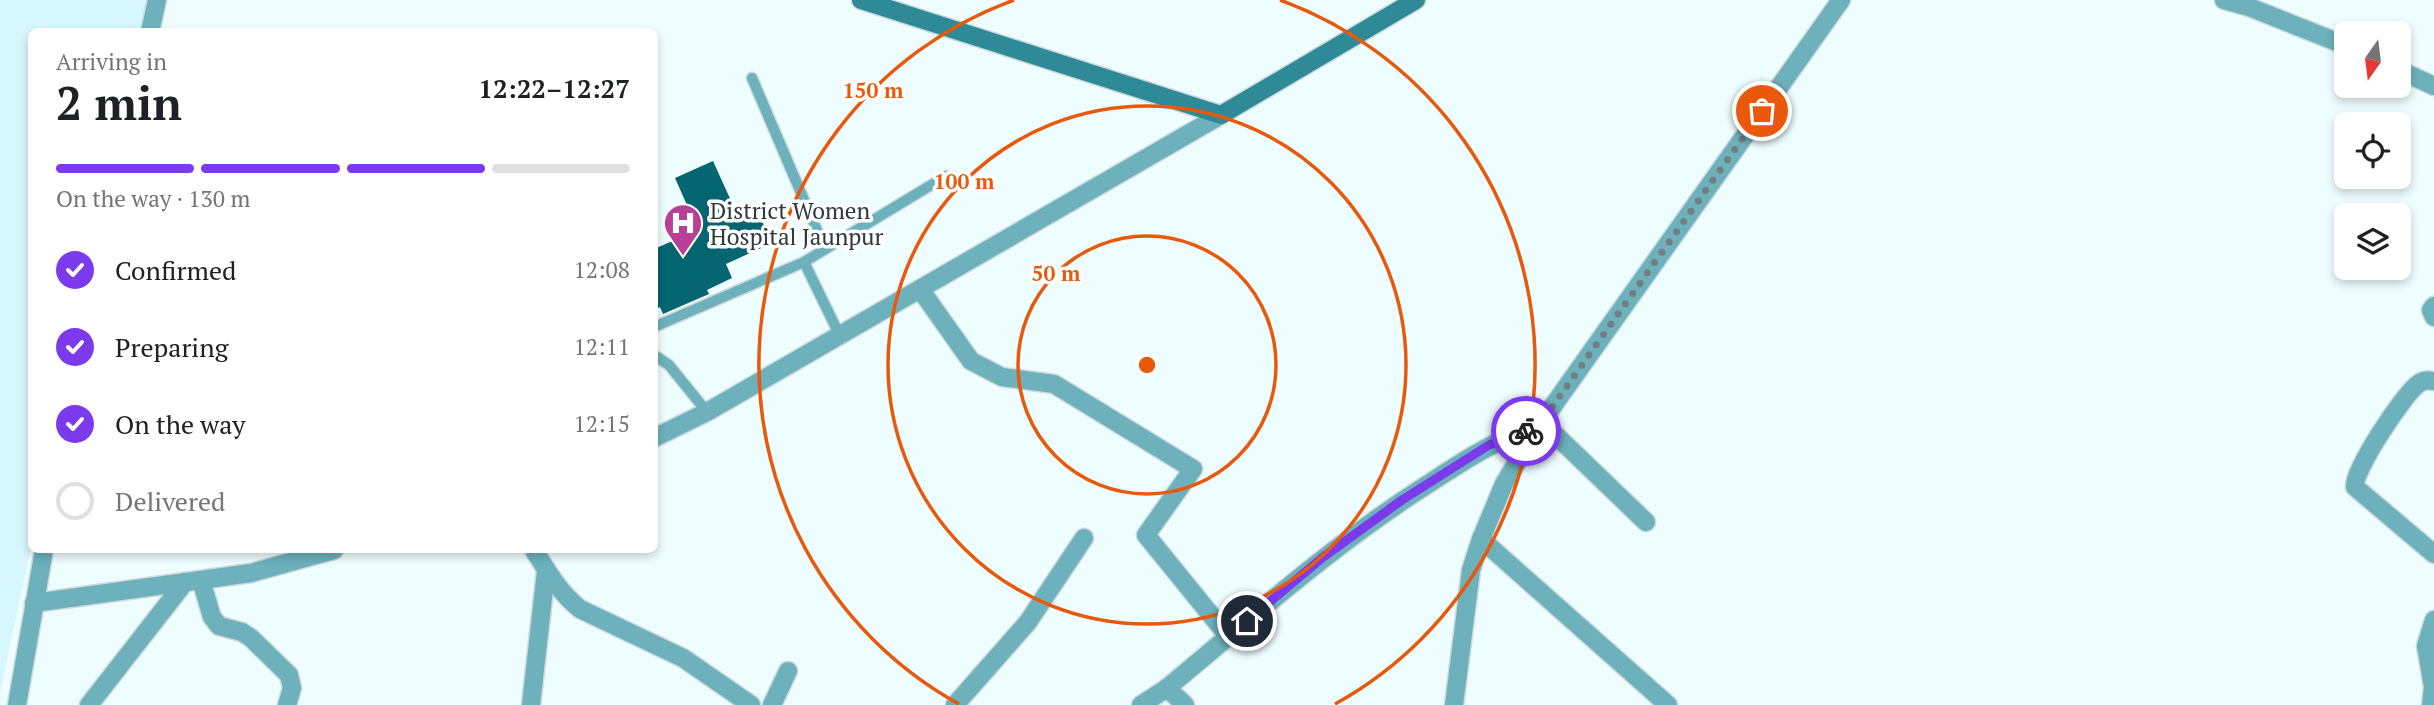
<!DOCTYPE html>
<meta charset="utf-8">
<style>
:root{--surface:#fff;--page:#f2f2f2;--text:#202124;--muted:#757577;--line:#e0e0e0;--accent:#7c3aed}
body{margin:0;font-family:"PT Serif",serif;background:var(--page);color:var(--text);height:100vh;display:flex;flex-direction:column;font-size:26px;white-space:nowrap}
*{box-sizing:border-box;margin:0}
p{font-size:23px;color:var(--muted)}
.icon{flex:none;width:38px;height:38px;fill:none;stroke:currentColor;stroke-width:2;stroke-linecap:round;stroke-linejoin:round}
.map{position:relative;flex:1;overflow:hidden}
.details{position:absolute;left:28px;top:28px;width:630px;height:525px;display:flex;flex-direction:column;background:var(--surface);border-radius:10px;box-shadow:0 4px 10px #0003}
.details>*{flex:none}
.needle{width:46px;rotate:194deg}
.fabs{position:absolute;left:2334px;top:21px;display:grid;gap:14px}
.fabs a{display:grid;place-items:center;width:77px;height:77px;border-radius:10px;background:var(--surface);box-shadow:0 4px 10px #0003;font-size:35px}
.pin{position:absolute;display:grid;place-items:center;width:60px;height:60px;color:#fff;margin:-30px;border:4px solid #fff;border-radius:50%;box-shadow:0 2px 7px #0007}
.courier{position:absolute;display:grid;place-items:center;width:70px;height:70px;margin:-35px;border:5px solid #7c3aed;border-radius:50%;background:#fff;color:#222;box-shadow:0 2px 9px #0007}
.overview em{font-style:normal;font-weight:600}
.overview div{display:flex;flex-direction:column-reverse}
.overview{display:flex;align-items:center;justify-content:space-between;height:119px;padding:0 28px}
h1{font-size:46px;font-weight:600;line-height:52px}
.bar{display:grid;grid-template-columns:repeat(4,1fr);gap:10px 7px;align-content:center;height:84px;padding:0 28px}
.bar i{height:9px;border-radius:5px;background:var(--line)}
.bar .on{background:var(--accent)}
.bar p{grid-column:span 4}
ol{padding:0 28px;list-style:none}
li{display:flex;align-items:center;gap:21px;height:77px}
li p{margin-inline-start:auto}
li .icon{padding:7px;border-radius:50%;background:var(--accent);color:#fff;stroke-width:4}
li:last-child{color:var(--muted)}
li i{width:38px;height:38px;border:4px solid var(--line);border-radius:50%}
.map>svg:first-child{display:block}
.built{fill:#d5f7fd}
.building{fill:#056571}
.lines{fill:none;stroke-linecap:round;stroke-linejoin:round}
.service-casing{stroke:#ccdadc;stroke-width:13}
.minor-casing{stroke:#ccdadc;stroke-width:21}
.tertiary-casing{stroke:#ccdadc;stroke-width:21}
.secondary-casing{stroke:#ccdadc;stroke-width:21}
.service{stroke:#6cb1bc;stroke-width:10}
.minor{stroke:#6cb1bc;stroke-width:18}
.tertiary{stroke:#6cb1bc;stroke-width:18}
.secondary{stroke:#2e8a97;stroke-width:18}
.done{stroke:#727e7f;stroke-width:7;stroke-dasharray:0 12.6}
.route{stroke:#7c3aed;stroke-width:9}
.ring{fill:none;stroke:#e8590c;stroke-width:3.5}
.labels{text-anchor:middle;dominant-baseline:central;stroke-width:7;stroke-linejoin:round;paint-order:stroke}
.poi-label{font-size:23px;fill:#2f393a;stroke:#fff;text-anchor:start}
.centre{fill:#e8590c;stroke:#fff;stroke-width:3.5}
.ring-label{font-size:21px;text-anchor:middle;font-weight:bold;fill:#e8590c;stroke:#fff;stroke-width:7;stroke-linejoin:round;paint-order:stroke}
</style>
<div class="map">
<svg width="2434" height="705" viewBox="0 0 2434 705">
<rect width="100%" height="100%" fill="#eefdff"/>
<!-- built -->
<path class="built" d="M0,0H147L140,31L32,32V543L0,692Z"/>
<!-- building -->
<path class="building" d="M713,161L737,214L755,206L772,243L726,264L732,278L707,290L709,294L663,314L660,307L654,310V249L698,230L675,178Z"/>
<g class="lines">
<!-- service casing -->
<g class="service-casing">
<g id="service">
<path d="M752,78L825,249"/>
<path d="M804,262L840,336"/>
<path d="M654,327L804,262L946,176"/>
<path d="M654,355L669,365L707,412"/>
</g>
</g>
<!-- minor casing -->
<g class="minor-casing">
<g id="minor">
<path d="M2224,0L2249,7L2347,46"/>
<path d="M2399,70L2434,86"/>
<path d="M920,289L971,361L1002,377L1054,384L1193,469L1146,535L1228,636"/>
<path d="M2434,306L2431,310L2434,317"/>
<path d="M2434,381C2428,380 2423,380 2418,384C2404,394 2352,472 2355,487L2434,554"/>
<path d="M1542,422L1646,522"/>
<path d="M1481,539L1668,705"/>
<path d="M534,550C547,571 560,593 580,609L683,658L751,705"/>
<path d="M201,580L212,617L219,626L242,632L251,638L289,675L292,688L287,705"/>
<path d="M1167,688L1185,705"/>
<path d="M89,705L185,582"/>
<path d="M531,705L546,571"/>
<path d="M772,705L788,671"/>
<path d="M955,705L1028,622L1084,538"/>
<path d="M1141,705L1167,688C1251,618 1333,545 1425,486C1464,461 1493,440 1538,427"/>
<path d="M1454,705L1471,570L1481,539L1504,484L1538,427L1841,0"/>
<path d="M2431,705L2433,687L2426,646L2434,620"/>
</g>
</g>
<!-- tertiary casing -->
<g class="tertiary-casing">
<g id="tertiary">
<path d="M150,32L157,0"/>
<path d="M654,438L707,412L1221,115"/>
<path d="M34,603L251,573L334,550"/>
<path d="M17,705L44,550"/>
</g>
</g>
<!-- secondary casing -->
<g class="secondary-casing">
<path id="secondary" d="M861,0L1221,115L1416,0"/>
</g>
<!-- service -->
<use href="#service" class="service"/>
<!-- minor -->
<use href="#minor" class="minor"/>
<!-- tertiary -->
<use href="#tertiary" class="tertiary"/>
<!-- secondary -->
<use href="#secondary" class="secondary"/>
</g>
<g class="lines">
<!-- done -->
<path class="done" d="M1526,431L1538,427L1762,111"/>
<!-- route -->
<path class="route" d="M1247,621L1322,558L1402,500L1489,445L1526,431"/>
</g>
<!-- distance rings -->
<g class="ring">
<circle cx="1147" cy="365" r="129"/>
<circle cx="1147" cy="365" r="259"/>
<path d="M959 704A388 388 0 0 1 1014 0M1280 0A388 388 0 0 1 1335 704"/>
</g>
<!-- icons -->
<defs>
<g id="hospital-pin" transform="scale(2.0125)"><path d="M0 17L-7.5 6A9.5 9.5 0 1 1 7.5 6Z" fill="#b84096" stroke="#fff"/><path d="M-5-5h3v3.5h4V-5h3V5h-3V1.5h-4V5h-3Z" fill="#fff"/></g>
</defs>
<g fill-rule="evenodd">
<use href="#hospital-pin" x="683" y="223"/>
</g>
<g class="labels">
<!-- poi labels -->
<g class="poi-label">
<text x="710" y="210">District Women<tspan x="710" dy="26">Hospital Jaunpur</tspan></text>
</g>
</g>
<circle cx="1147" cy="365" r="10" class="centre"/>
<g class="ring-label">
<text x="873" y="98">150 m</text>
<text x="964" y="189">100 m</text>
<text x="1056" y="281">50 m</text>
</g>
</svg>
<div class="fabs">
<a><svg class="needle" viewBox="-14 -14 28 28"><path d="M0-13l5 13h-10z" fill="#e53935"/><path d="M0 13l5-13h-10z" fill="#757577"/></svg></a>
<a><svg class="icon" aria-label="locate" viewBox="0 0 24 24"><circle cx="12" cy="12" r="6"/><path d="M12 2v4M12 18v4M2 12h4M18 12h4"/></svg></a>
<a><svg class="icon" aria-label="layers" viewBox="0 0 24 24"><path d="M12 4l9 5-9 5-9-5zM3 14l9 5 9-5"/></svg></a>
</div>
<div class="pin" style="left:1762px;top:111px;background:#ea580c"><svg class="icon" aria-label="bag" viewBox="0 0 24 24"><path d="M5 8h14l-1 12H6zM9 8a3 3 0 0 1 6 0"/></svg></div>
<div class="pin" style="left:1247px;top:621px;background:#1f2937"><svg class="icon" aria-label="home" viewBox="0 0 24 24"><path d="M3 11l9-7 9 7M6 9v11h12V9"/></svg></div>
<div class="courier" style="left:1526px;top:431px"><svg class="icon" aria-label="bike" viewBox="0 0 24 24"><circle cx="6" cy="16" r="4"/><circle cx="18" cy="16" r="4"/><path d="M6 16l4-8h5l3 8M10 8l3 8H6M13 5h3"/></svg></div>
<section class="details">
<div class="overview"><div><h1>2 min</h1><p>Arriving in</p></div><em>12:22–12:27</em></div>
<div class="bar"><i class="on"></i><i class="on"></i><i class="on"></i><i></i><p>On the way · 130 m</p></div>
<ol>
<li><svg class="icon" aria-label="check" viewBox="0 0 24 24"><path d="M5 12l5 5 9-10"/></svg>Confirmed<p>12:08</p></li>
<li><svg class="icon" aria-label="check" viewBox="0 0 24 24"><path d="M5 12l5 5 9-10"/></svg>Preparing<p>12:11</p></li>
<li><svg class="icon" aria-label="check" viewBox="0 0 24 24"><path d="M5 12l5 5 9-10"/></svg>On the way<p>12:15</p></li>
<li><i></i>Delivered</li>
</ol>
</section>
</div>
